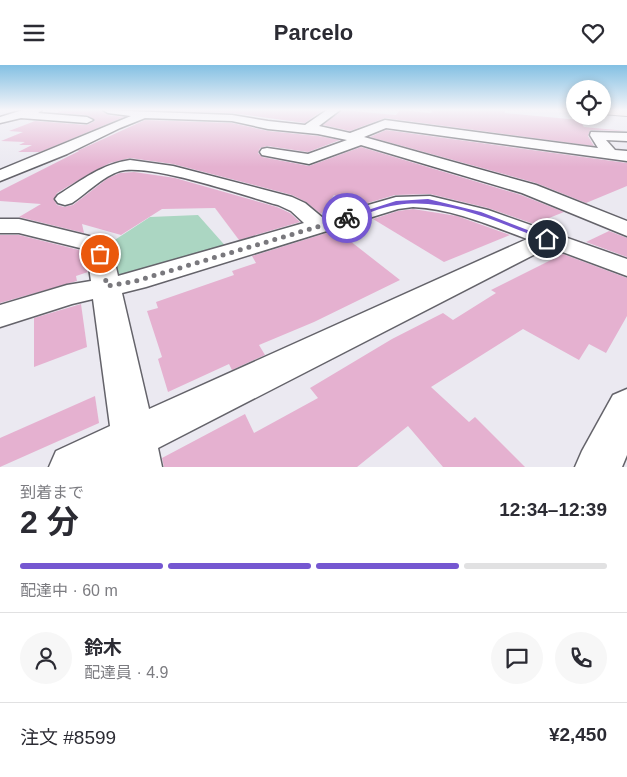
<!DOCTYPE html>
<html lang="ja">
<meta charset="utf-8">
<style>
:root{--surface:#fff;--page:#f7f7f7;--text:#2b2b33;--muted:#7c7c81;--line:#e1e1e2;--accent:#7557d1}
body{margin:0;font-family:Helvetica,"Noto Sans JP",sans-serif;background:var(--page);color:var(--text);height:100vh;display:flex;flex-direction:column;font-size:19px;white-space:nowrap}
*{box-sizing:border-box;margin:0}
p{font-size:16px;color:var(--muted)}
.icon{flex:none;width:28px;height:28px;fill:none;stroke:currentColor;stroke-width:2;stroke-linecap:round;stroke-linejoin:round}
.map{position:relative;height:402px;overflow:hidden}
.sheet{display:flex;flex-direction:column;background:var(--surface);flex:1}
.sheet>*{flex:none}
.fabs{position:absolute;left:566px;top:15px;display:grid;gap:10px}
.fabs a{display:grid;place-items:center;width:45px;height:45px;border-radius:50%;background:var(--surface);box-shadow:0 2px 8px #0003;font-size:25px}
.pin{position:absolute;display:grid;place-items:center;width:42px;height:42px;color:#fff;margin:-21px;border:2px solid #fff;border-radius:50%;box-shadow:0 1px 5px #0007}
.courier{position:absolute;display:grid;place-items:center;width:50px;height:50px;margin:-25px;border:4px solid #7557d1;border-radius:50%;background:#fff;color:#222;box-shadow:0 1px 6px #0007}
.summary em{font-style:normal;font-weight:700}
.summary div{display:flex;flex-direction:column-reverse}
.summary{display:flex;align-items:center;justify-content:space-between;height:85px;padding:0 20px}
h1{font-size:32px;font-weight:700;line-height:38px}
.bar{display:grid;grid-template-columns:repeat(4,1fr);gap:8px 5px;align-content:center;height:60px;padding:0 20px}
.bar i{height:6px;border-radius:4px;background:var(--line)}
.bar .active{background:var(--accent)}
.bar p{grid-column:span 4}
.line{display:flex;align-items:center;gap:12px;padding:0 20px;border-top:1px solid var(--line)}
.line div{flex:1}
.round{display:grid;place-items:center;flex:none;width:52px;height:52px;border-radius:26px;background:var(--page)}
header{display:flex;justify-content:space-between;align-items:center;height:65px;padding:0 20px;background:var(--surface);font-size:22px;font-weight:700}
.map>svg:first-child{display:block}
.green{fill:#abd6c2}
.building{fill:#e5b1d0}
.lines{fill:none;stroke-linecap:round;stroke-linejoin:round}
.street-casing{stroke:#64636a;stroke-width:3}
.secondary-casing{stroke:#64636a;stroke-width:2}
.street{fill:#fff;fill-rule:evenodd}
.secondary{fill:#fee7e0;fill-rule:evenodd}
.route{fill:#7557d1}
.done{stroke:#79787d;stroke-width:5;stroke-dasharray:0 9}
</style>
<header><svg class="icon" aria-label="menu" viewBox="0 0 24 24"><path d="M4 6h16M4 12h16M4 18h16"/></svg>Parcelo<svg class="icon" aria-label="heart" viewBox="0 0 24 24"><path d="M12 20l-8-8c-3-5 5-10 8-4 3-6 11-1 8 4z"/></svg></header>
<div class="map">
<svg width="627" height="402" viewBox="0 0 627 402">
<rect width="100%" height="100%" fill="#ebe9f1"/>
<!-- green -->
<path class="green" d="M198,150L229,185L118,217L114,188L107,180L150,152Z"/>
<!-- building -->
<g class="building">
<path d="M63,45H101L108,50L124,52L40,87H18L32,80H19L25,77L1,76L23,67L9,66L35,56L87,60L95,56L87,50L57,48Z"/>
<path d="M162,45H323L305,58L232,48Z"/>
<path d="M342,45L396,50L400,45L431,48L433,45H505V48L579,55L584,62L627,66L590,65L588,71L594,81L385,53L350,66L323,60Z"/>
<path d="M145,55L232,58L268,66L318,71L340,75L308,87L267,81L260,83L258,88L262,92L309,101L361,82L521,130L564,147L534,159L488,143L430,129L395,130L354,142L334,130L321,149L306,137L292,130L173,99L130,93L110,98L92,107L57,128L54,135L57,140L64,142L73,140L108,113L120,108L134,107L175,113L277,142L290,148L300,157L239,175L215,143L162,144L121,170L82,159L84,168L19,152L41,139L0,136V126L79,86H77Z"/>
<path d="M386,65L627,98V121L586,138L536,118L370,72Z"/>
<path d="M413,144L457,151L510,170L444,197L373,154L398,146Z"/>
<path d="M336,165L400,215L314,257L259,280L265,290L232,305L229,299L168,327L158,294L162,292L147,246L158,243L156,237L234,210L232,206L256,198L252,191Z"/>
<path d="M609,166L627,173V192L586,177Z"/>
<path d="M0,170H19L83,186L88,207L76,211L77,216L0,238Z"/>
<path d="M563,189L627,213V251L606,288L589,279L579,295L523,264L431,322L469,357L475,352L525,402H443L408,361L357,402H164L162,393L245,349L254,368L318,333L310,323L392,274L443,248L453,255L496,228L491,225Z"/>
<path d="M81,239L87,282L34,302V253Z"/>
<path d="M95,331L99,358L0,402V373Z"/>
</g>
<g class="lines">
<!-- street casing -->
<g class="street-casing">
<g id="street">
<path d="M23,45H42L38,48L87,52L93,55L87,58L21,53L0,58V52Z"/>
<path d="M103,45L232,50L268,56L305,60L327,45H340L319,61L350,68L385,55L598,83L590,70L591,67L627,68V76L606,75L615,85L627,86V96L386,63L364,72L536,120L627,156V171L522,128L361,80L309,99L262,90L260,87L262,84L267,83L308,89L347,75L318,69L268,64L232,56L145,53L120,63L67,89L0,116V105L131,51L108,48Z"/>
<path d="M130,95L173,101L292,132L305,138L323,153L396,132L430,131L488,145L627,194V211L549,182L158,383L162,402H49L56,386L110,361L93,234L72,239L0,262V240L67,220L91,216L87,189L84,184L19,168H0V154H19L101,174L113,189L118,211L304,158L291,146L278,140C245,131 151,98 120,106C103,111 87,128 72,138L65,140L58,138L55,134L58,130C82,115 102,99 130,95ZM413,142C454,144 489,160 527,174L149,344L122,228L146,222L398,144Z"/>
<path d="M627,324V390L622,402H575L582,386L613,330Z"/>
</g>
</g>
<!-- secondary casing -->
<g class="secondary-casing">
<path id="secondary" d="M602,45H627V51L602,49Z"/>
</g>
<!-- street -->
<use href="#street" class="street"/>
<!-- secondary -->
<use href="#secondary" class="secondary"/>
</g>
<!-- sky -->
<linearGradient id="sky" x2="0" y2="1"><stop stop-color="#83c0e3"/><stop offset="0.44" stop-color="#f6f5f9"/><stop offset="1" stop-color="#f6f5f9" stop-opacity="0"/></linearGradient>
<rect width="627" height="102" fill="url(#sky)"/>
<!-- route -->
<path class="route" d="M428,134L481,147L551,174L545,175C499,158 447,132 397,140C381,142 364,150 349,155L343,153L396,136Z"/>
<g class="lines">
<!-- done -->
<path class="done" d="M100,189L107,221L136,216L347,153"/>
</g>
</svg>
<div class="fabs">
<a><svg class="icon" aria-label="locate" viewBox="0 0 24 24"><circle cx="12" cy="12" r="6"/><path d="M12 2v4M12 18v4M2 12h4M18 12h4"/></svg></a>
</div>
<div class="pin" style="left:100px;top:189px;background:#ea580c"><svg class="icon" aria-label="bag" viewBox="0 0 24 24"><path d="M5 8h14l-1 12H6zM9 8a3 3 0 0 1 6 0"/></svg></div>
<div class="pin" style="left:547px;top:174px;background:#1f2937"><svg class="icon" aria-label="home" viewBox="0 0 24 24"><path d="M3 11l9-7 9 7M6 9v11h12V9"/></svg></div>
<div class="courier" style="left:347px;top:153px"><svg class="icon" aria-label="bike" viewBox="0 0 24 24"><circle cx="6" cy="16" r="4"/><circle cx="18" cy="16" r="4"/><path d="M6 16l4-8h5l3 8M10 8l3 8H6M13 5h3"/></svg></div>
</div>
<section class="sheet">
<div class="summary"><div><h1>2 分</h1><p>到着まで</p></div><em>12:34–12:39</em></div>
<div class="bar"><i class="active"></i><i class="active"></i><i class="active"></i><i></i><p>配達中 · 60 m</p></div>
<div class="line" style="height:90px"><a class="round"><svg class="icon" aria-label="person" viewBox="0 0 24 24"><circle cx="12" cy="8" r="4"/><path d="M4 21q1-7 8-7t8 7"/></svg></a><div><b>鈴木</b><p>配達員 · 4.9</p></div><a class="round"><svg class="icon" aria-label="chat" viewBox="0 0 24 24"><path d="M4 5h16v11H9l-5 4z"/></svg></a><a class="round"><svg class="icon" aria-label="phone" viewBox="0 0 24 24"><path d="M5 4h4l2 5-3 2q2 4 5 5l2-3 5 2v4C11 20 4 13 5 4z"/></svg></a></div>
<div class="line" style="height:65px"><div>注文 #8599</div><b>¥2,450</b></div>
</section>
